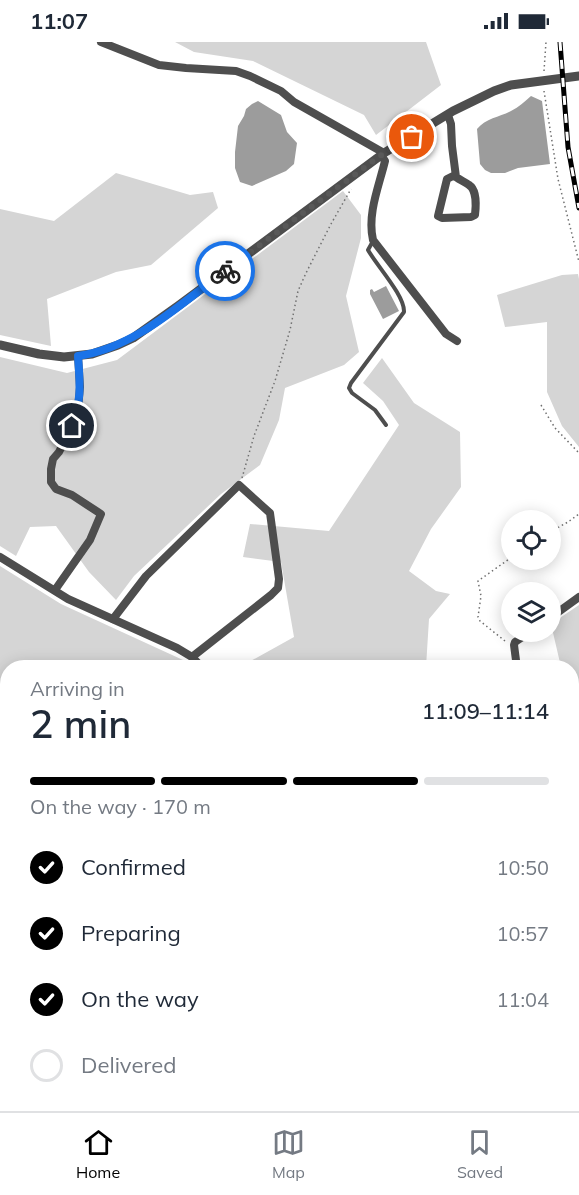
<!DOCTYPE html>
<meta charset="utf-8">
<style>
:root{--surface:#fff;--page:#f6f6f7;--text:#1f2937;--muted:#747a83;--line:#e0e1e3;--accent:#000}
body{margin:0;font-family:Mulish,sans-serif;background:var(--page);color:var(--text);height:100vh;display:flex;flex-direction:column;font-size:22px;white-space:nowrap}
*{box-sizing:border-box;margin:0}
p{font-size:20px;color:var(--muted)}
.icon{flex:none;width:33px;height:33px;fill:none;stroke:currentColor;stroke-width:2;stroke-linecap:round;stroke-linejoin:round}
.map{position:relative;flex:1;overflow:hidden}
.details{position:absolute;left:0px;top:618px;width:579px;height:452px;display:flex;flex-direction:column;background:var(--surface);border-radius:24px 24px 0 0;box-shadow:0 3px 15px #0003}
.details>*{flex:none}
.controls{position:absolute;left:501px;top:468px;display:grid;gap:12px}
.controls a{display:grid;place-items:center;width:60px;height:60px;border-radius:50%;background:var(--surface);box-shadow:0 3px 15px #0003;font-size:30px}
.pin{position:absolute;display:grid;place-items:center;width:51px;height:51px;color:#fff;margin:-26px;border:3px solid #fff;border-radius:50%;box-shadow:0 2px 6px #0007}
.courier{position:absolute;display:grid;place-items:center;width:60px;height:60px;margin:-30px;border:4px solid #1a73e8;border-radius:50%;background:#fff;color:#222;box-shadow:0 2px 8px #0007}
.summary em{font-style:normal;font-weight:600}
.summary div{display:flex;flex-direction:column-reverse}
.summary{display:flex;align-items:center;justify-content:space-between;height:102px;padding:0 30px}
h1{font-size:39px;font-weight:600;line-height:45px}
.bar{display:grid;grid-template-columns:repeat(4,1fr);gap:9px 6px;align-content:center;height:72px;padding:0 30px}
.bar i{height:8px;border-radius:4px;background:var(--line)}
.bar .on{background:var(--accent)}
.bar p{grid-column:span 4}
ol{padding:0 30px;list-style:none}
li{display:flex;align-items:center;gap:18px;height:66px}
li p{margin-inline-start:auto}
li .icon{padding:6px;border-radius:50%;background:var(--accent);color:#fff;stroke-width:4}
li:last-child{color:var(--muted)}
li i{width:33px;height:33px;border:3px solid var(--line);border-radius:50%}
.status{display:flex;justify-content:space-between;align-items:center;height:42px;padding:0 30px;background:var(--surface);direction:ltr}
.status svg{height:16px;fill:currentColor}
.menu{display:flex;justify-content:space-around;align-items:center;height:84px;border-top:2px solid var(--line);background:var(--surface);font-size:16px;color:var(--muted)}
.menu a{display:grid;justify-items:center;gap:3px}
.menu .on{color:var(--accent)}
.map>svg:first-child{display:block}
.green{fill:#d5d5d5}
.water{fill:#9c9c9c}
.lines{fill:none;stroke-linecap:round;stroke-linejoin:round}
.path{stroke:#707070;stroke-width:1.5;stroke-dasharray:1.5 3;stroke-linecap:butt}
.service{stroke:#4e4e4e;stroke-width:4}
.minor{stroke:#4e4e4e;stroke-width:8}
.tertiary{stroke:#4e4e4e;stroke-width:9}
.secondary{stroke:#1b1b1b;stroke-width:10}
.rail-casing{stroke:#000;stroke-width:5}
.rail{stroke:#fff;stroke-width:3;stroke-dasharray:9;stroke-linecap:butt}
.done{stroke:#595959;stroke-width:6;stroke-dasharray:0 10.8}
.route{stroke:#1a73e8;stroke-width:8}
</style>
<div class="status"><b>11:07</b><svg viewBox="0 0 49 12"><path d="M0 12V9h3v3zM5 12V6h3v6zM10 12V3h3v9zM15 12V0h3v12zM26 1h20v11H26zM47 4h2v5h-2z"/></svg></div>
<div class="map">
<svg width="579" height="1069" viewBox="0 0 579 1069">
<rect width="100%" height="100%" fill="#fff"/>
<!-- green -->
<g class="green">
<path d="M175,0H426L441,43L376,93L364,73L253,19L194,10Z"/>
<path d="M116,131L190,153L213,150L218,166L151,223L116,230L47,257L51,304L0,293V167L54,179Z"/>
<path d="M343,149L361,173V196L346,254L359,310L344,323L285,346L279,378L260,423L221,452L134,534L116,558L89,530L56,484L30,485L16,514L0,504V315L67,331L117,318Z"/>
<path d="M578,232L579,237V405L562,384L547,350V280L505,285L497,253L562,233Z"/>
<path d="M382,316L414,361L460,390L461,445L431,487L409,529L436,549L450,552L429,577L426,625L238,626L294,595L281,520L243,515L250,482L329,489L399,383L383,359L363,341Z"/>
<path d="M0,524L61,562L183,618L190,625L8,626L7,765L0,770Z"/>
<path d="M579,563V989L572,988V626H528V624L561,625L551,582Z"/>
<path d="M572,1044L579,1050V1069H332L339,1062H572Z"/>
</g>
<!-- water -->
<g class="water">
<path d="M531,54L542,59L550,122L518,126L505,131H491L485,128L480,122L477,87C486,76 500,75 511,69C519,65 525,59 531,54Z"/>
<path d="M258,59L281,73L287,90L297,101L294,122L286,129L252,144L240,140L235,126V110L238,84L244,74L246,67L252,62Z"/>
<path d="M386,244L399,269L383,277L370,252V248L372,247L374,250Z"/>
</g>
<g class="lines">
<!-- path -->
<g class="path">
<path d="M544,29L546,0"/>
<path d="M544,49L558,137L579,220"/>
<path d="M541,363L555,386L579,411"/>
<path d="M242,436L254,394L275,339L290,288L298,249L306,231L331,182L351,147"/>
<path d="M550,490L568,480L579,472"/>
<path d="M505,599L480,579L478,575L481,554L478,539L512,515"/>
<path d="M496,1062L507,1069"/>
<path d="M442,1069L451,1062"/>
</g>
<!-- service -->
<path class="service" d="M373,199L368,208C377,224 405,254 404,270L351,341L349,346L352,351L375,368L386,383"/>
<!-- minor -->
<g class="minor">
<path d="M101,0L159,23L186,26L236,29L250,34L281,49L294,60L384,111"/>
<path d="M448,73L451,82L452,104L456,135C460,138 465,140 469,143C477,148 476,165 475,173L471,175L442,176L438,174L447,137L453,134L456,135"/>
<path d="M381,113L385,119C379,144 367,172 373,198L446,292L457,299"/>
<path d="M0,515L68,557L177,606L192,615L203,626"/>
<path d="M55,548L90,498L101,472L72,453L56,447L51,440V427L53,417L59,410L72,384L78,367L80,345L78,314"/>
<path d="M550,576L579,555"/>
<path d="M113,577L146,534L239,443L270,471L279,537L278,546L271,553L192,615"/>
<path d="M517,626L514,603L515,600L530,590"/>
</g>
<!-- tertiary -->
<path class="tertiary" d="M0,303L39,312L64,315L92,312L118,303L133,296L178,264L384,111L453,69L494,49L511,43L579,34"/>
<!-- secondary -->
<g class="secondary">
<path d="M572,998L579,999"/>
<path d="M0,1014L8,1013"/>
</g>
<!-- rail casing -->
<g class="rail-casing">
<path id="rail" d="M560,0L568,105L579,166"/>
</g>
<!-- rail -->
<use href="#rail" class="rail"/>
</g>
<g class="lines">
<!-- done -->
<path class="done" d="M225,229L384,111L412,95"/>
<!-- route -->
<path class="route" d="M72,384C82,356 80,343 78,314C135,306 180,262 225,229"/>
</g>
</svg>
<div class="controls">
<a><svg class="icon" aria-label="locate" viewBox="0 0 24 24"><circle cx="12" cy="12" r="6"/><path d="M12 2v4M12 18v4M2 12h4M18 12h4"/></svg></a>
<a><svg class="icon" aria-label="layers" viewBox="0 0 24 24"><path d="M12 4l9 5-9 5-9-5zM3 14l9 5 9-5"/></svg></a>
</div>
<div class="pin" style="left:412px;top:95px;background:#ea580c"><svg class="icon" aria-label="bag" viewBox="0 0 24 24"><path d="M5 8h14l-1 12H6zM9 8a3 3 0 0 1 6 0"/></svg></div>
<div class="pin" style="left:72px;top:384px;background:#1f2937"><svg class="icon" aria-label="home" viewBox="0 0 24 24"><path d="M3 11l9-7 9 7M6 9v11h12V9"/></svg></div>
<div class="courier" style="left:225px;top:229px"><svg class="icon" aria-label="bike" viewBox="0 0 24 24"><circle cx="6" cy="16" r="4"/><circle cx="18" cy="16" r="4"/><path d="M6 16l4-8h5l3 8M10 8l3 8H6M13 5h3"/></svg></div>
<section class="details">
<div class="summary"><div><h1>2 min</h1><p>Arriving in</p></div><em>11:09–11:14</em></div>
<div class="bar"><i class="on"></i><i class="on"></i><i class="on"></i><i></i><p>On the way · 170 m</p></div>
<ol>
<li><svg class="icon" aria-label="check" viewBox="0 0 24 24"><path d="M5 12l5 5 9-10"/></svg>Confirmed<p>10:50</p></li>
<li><svg class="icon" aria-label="check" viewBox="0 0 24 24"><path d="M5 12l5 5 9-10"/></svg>Preparing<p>10:57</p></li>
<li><svg class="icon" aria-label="check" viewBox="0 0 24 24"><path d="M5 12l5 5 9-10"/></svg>On the way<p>11:04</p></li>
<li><i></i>Delivered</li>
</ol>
</section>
</div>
<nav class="menu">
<a class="on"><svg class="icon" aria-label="home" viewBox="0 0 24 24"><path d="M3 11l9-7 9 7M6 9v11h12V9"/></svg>Home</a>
<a><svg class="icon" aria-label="map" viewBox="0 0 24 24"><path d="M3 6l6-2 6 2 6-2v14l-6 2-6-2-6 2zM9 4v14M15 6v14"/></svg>Map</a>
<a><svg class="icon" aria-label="saved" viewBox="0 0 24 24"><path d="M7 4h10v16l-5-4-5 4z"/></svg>Saved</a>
</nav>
